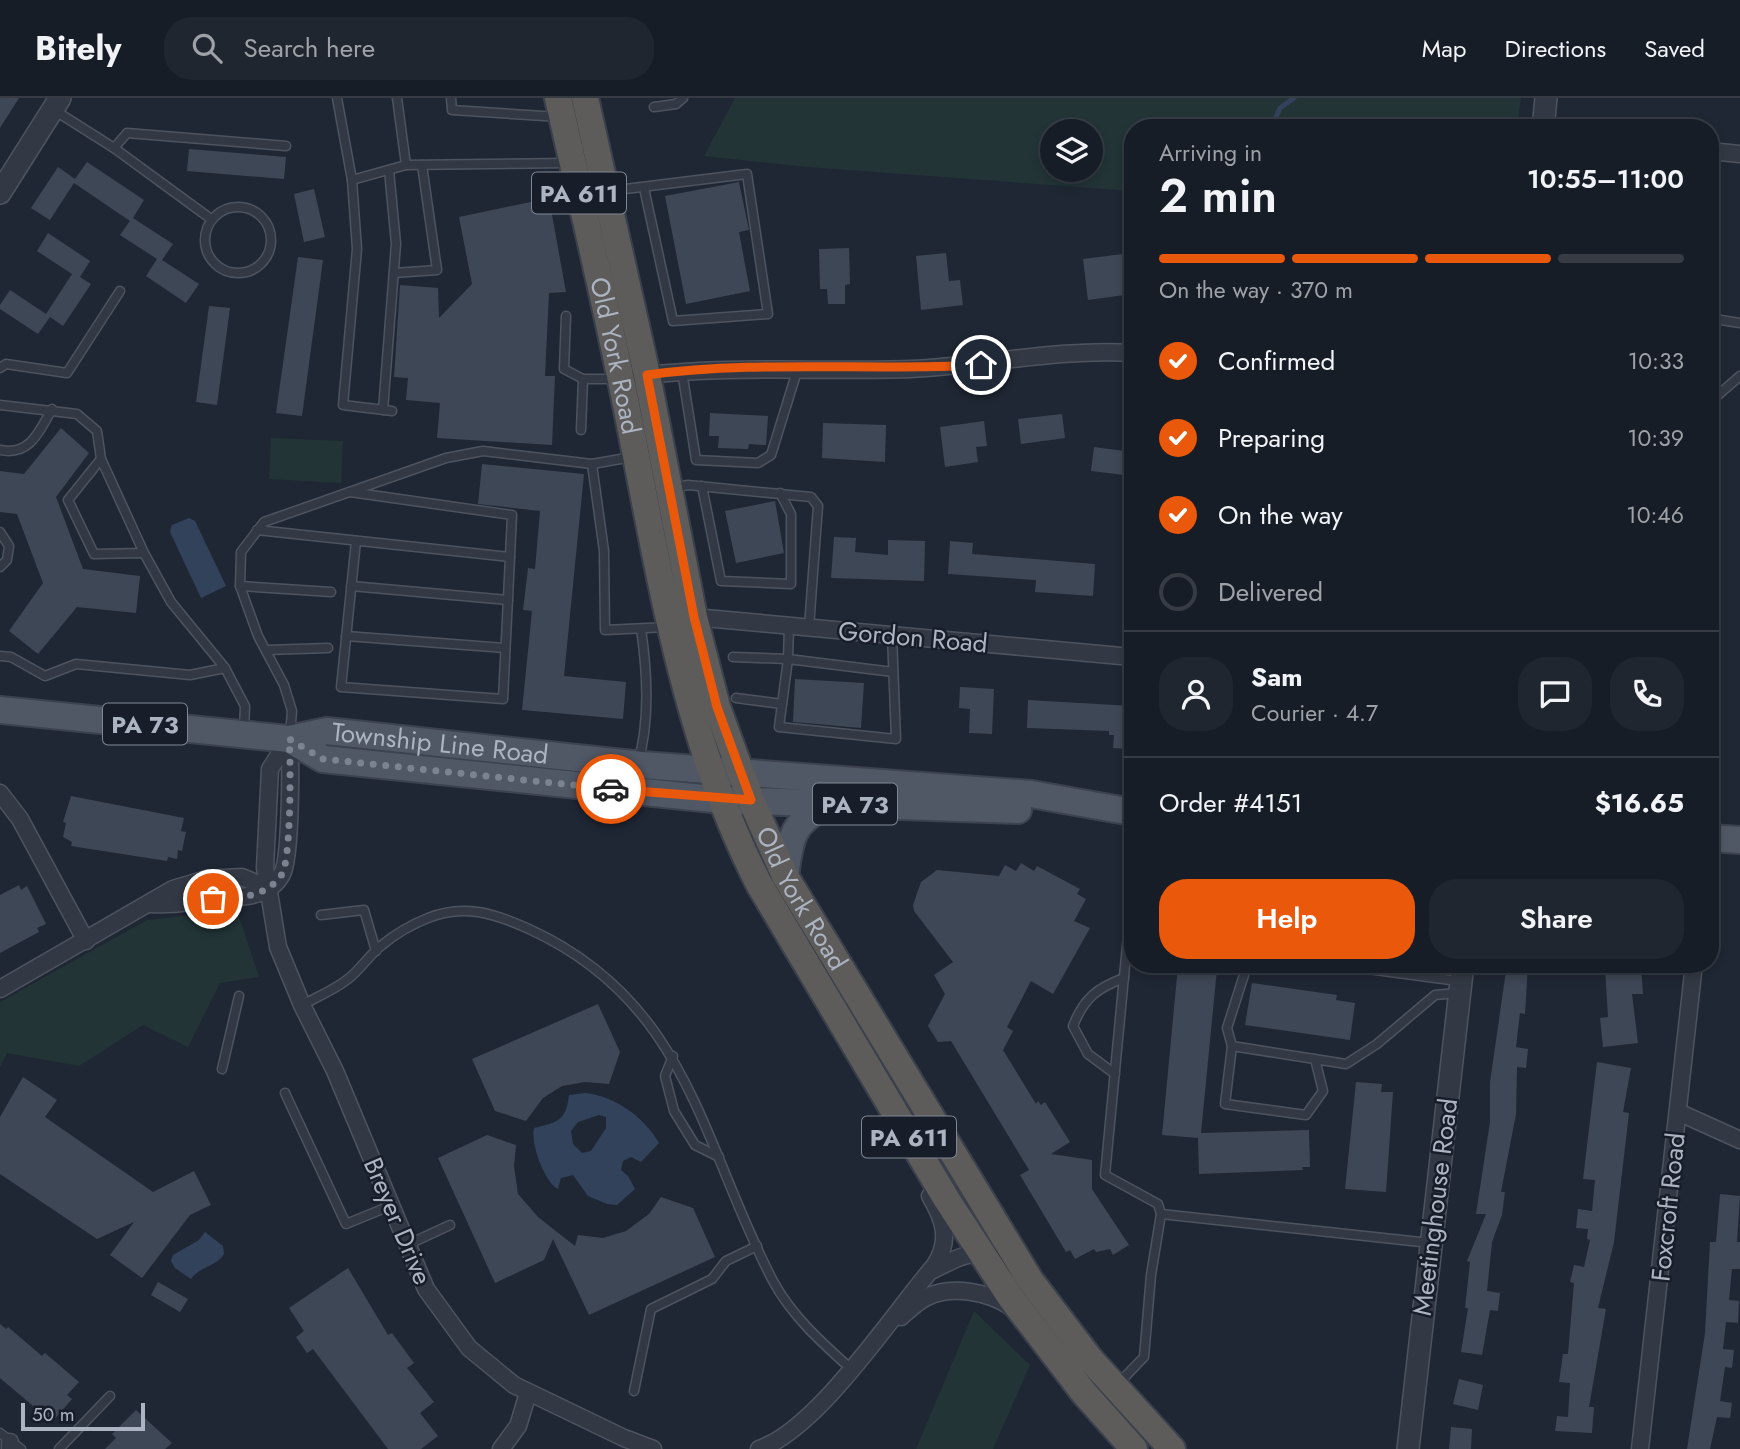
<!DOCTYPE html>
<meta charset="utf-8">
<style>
:root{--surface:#171d27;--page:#20262f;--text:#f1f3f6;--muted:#9ea2a7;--line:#363b44;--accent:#ea580c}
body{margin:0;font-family:Jost,sans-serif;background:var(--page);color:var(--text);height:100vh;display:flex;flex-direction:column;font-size:26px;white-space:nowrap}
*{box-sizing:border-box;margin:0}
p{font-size:23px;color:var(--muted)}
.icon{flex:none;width:38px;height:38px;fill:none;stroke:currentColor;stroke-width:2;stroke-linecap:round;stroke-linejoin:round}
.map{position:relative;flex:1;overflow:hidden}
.sheet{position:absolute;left:1124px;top:21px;width:595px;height:854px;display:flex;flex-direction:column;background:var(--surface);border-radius:28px;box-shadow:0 4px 10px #0003,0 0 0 2px var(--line)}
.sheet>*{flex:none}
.tools{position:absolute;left:1040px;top:21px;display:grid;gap:14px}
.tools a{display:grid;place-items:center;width:63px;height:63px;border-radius:50%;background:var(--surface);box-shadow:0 4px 10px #0003,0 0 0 2px var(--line);font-size:35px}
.scale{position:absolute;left:21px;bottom:18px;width:124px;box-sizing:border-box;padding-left:7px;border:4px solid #acb4c2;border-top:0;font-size:19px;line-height:24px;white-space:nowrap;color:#acb4c2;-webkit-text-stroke:5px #181e29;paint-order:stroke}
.pin{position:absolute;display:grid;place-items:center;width:60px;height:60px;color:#fff;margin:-30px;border:4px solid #fff;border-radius:50%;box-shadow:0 2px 7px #0007}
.courier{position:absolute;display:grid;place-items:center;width:70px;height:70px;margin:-35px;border:5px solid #ea580c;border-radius:50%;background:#fff;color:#222;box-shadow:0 2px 9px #0007}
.headline em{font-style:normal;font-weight:600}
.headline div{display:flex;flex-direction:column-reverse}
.headline{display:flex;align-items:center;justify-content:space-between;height:119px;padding:0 35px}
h1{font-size:46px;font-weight:600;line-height:52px}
.bar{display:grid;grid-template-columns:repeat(4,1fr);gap:10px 7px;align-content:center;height:84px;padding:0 35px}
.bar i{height:9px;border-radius:5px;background:var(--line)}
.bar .selected{background:var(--accent)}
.bar p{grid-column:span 4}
.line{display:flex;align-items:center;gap:18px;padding:0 35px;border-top:2px solid var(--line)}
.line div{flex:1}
.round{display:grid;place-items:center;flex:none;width:74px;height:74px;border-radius:28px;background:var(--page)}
ol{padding:0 35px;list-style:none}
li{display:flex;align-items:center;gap:21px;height:77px}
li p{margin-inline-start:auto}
li .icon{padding:7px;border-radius:50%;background:var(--accent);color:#fff;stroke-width:4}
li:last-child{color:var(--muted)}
li i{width:38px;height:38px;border:4px solid var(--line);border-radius:50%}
.primary-button{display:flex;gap:14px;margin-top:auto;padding:14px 35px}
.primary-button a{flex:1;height:80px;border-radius:28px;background:var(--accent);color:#fff;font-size:28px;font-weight:600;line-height:80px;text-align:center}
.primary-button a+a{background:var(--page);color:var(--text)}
header{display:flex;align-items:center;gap:42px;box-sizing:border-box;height:98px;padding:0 35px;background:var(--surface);border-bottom:2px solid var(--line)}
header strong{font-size:33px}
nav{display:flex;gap:38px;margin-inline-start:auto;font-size:24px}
.search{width:490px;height:63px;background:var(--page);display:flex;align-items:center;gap:18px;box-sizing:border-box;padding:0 24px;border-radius:28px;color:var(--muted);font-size:26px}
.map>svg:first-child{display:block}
.green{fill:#223436;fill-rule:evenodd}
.water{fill:#33425b;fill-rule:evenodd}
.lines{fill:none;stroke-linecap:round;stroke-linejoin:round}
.stream{stroke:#33425b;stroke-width:5}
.building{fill:#3e4756}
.service-casing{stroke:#4d5460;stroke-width:11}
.minor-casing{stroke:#4d5460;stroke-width:19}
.tertiary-casing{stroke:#4d5460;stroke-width:24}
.primary-casing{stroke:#3c424e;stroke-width:30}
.trunk-casing{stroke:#3a414c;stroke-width:30}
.service{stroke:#333944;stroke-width:8}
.minor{stroke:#333944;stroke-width:16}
.tertiary{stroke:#333944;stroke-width:21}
.primary{stroke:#505865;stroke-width:26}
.trunk{stroke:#5d5c5a;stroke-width:26}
.done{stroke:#7b8390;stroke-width:7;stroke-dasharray:0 12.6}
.route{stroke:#ea580c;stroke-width:9}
.labels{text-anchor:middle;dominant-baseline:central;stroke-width:5;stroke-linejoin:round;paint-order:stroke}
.shield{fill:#181e29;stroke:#808794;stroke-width:2}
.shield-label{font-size:24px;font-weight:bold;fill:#acb4c2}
.street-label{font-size:26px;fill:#acb4c2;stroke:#181e29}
</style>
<header>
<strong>Bitely</strong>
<div class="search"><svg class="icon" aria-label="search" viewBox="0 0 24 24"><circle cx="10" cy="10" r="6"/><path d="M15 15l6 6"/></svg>Search here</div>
<nav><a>Map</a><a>Directions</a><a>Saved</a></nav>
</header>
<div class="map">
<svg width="1740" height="1351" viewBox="0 0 1740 1351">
<rect width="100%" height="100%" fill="#1f2734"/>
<!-- green -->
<g class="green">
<path d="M735,0H1521L1517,30H1132V93L807,69L704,58ZM1090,33V72H1052V33Z"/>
<path d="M271,340L343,343L341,385L269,381Z"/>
<path d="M237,812L259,879L220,885L188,949L143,927L79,968L7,955L0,969V904L147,822Z"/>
<path d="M974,1213L1030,1267L993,1351H916Z"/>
</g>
<!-- water -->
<g class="water">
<path d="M189,420L195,423L226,488L201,500L170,434L172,427Z"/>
<path d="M585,995C615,998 644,1019 659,1045L641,1064L631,1059L623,1063L621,1072L628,1078L635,1091L617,1107L607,1106L588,1098L573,1077L561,1080L558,1091C545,1085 530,1045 534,1030C558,1024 566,1023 569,997ZM599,1017L606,1019V1030L591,1053L582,1055L573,1046L571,1033L578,1024Z"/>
<path d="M205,1134L223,1148L224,1156C216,1169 200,1168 191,1181L175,1170L171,1163L173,1157L199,1142Z"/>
</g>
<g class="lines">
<!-- stream -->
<path class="stream" d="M1271,30L1280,10L1294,0"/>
</g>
<!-- building -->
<g class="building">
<path d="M0,0H19L0,30Z"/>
<path d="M189,51L286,59L284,81L187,73Z"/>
<path d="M87,64L144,102L133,120L173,146L162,162L199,186L186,205L146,178L157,161L120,137L130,123L74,85L50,122L31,110L58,69L75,81Z"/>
<path d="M739,84L749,132L739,134L750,193L686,206L665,98Z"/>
<path d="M314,91L325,139L304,144L294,96Z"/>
<path d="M549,100L566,194L549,195L545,278H555L552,347L437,340L440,305L406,302L408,280L394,279L400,187L438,190L439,220L472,186L459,119Z"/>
<path d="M48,135L90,163L80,179L91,186L63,228L50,219L38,236L0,211V207L10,192L46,216L72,176L37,153Z"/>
<path d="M849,150L850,186L845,187V206H828L827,191H820L819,151Z"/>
<path d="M946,155L949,183L960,182L963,207L921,212L916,158Z"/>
<path d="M1123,156L1126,177L1132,176V196L1088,202L1083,161Z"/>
<path d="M298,159L323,162L302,318L276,315Z"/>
<path d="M209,208L230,210L217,307L196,304Z"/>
<path d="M710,315L768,318L766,347L749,346L748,351L718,350L719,338H709Z"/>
<path d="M1062,316L1065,340L1021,346L1018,321Z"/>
<path d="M984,323L987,348L976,349L978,364L945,369L940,329Z"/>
<path d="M823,325L886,327L885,364L822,360Z"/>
<path d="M61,330L89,355L56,399L83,471L140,478L136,515L77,509L38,556L9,533L43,485L17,416L0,414V373L24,376Z"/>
<path d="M1094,349L1132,354V378L1091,373Z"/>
<path d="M482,366L584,376L564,578L626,584L623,621L522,612L532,513L523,512L528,470L535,471L540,413L478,406Z"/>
<path d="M775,403L784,455L736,465L725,413Z"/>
<path d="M834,439L856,440L855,454L888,457V442L925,443L924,483L831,480Z"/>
<path d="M950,443L973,445L972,456L1095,466L1093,498L1035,494L1036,482L948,476Z"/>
<path d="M795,581L864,585L861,630L793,624Z"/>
<path d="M960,589L994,591L992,636L969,635L970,611L959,610Z"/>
<path d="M1028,602L1132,608L1127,651L1113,650L1114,637H1109V633L1027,630Z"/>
<path d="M71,698L184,720L181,733L186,734L182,753L178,752L177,761L168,759L167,763L71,748L72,744L63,739L66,725L63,724Z"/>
<path d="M1021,765L1034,773L1037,768L1080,791L1077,796L1086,801L1074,823L1090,830L1053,896L1031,883L1007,929L1013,933L1003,952L1036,1006L1038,1003L1041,1007L1045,1004L1070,1044L1051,1056L1092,1062V1091L1129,1147L1113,1157L1110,1151L1096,1154L1094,1151L1075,1161L1070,1152L1066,1154L1020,1077L1029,1072L951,943L938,944L928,928L945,896L934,877L953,864L914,813L913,807L921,784L937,772L999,778L1005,767L1016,773Z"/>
<path d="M19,787L21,792L27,788L46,826L37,830L39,834L0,855V797Z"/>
<path d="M1507,866H1528L1525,916L1520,915L1516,949L1528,951L1526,970L1517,969L1516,1016L1501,1094H1505L1502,1117L1492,1144L1487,1193L1500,1195L1498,1213L1490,1212L1482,1257L1461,1254L1468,1210H1465L1470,1164L1467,1163L1486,1116H1476L1490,1024V984Z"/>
<path d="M1178,868L1217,871L1201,1035L1309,1032L1310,1069H1302L1303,1072L1199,1076L1198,1040L1162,1037Z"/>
<path d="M1641,868L1643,896H1632L1638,945L1603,949L1600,920L1608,919L1605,870Z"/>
<path d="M1252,885L1337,897L1336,902L1355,905L1350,942L1245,927Z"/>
<path d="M598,906L620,954L609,986L585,984L562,988L543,1000L526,1023L495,1013L472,961Z"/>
<path d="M1597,964L1631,970L1623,1014L1629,1015L1614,1144L1598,1210L1606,1211L1589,1309H1594L1592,1335L1555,1333L1557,1318L1568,1319L1570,1285L1559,1284L1563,1256H1568L1574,1185L1570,1184L1574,1167L1584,1169L1590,1142L1587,1141L1588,1131L1576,1130L1578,1111L1592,1113L1595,1082L1583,1081Z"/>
<path d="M23,979L57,1002L45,1019L153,1094L194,1073L211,1107L190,1117L142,1180L110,1157L134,1124L97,1141L0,1076V1019Z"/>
<path d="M1356,984L1382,986L1381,994H1393L1386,1094L1345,1091Z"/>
<path d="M487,1037L516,1047L514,1068L518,1096L538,1119L575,1148L578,1137L603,1140L626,1133L649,1116L661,1099L693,1110L715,1159L589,1217L553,1141L544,1162L495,1185L438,1060Z"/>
<path d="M1720,1096L1740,1098L1737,1144H1740V1171H1732L1729,1202L1739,1203L1738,1225L1726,1224L1723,1251L1734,1252L1732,1270L1725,1269L1720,1303L1732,1305L1730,1320L1717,1319L1710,1351H1687L1705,1235L1710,1144H1716Z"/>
<path d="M348,1170L388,1237L392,1235L414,1265L407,1270L434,1304L420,1315L438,1338L421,1351H388L313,1251L307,1255L296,1239L304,1233L289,1210Z"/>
<path d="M158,1184L188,1201L180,1214L151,1197Z"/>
<path d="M0,1226L6,1231L8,1229L42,1258L45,1255L79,1284L67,1297L72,1301L52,1324L0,1280Z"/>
<path d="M1459,1281L1483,1287L1478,1312L1453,1306Z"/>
<path d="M136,1312L172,1345L165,1351H105L116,1340L112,1336Z"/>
<path d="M1451,1329L1472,1331L1471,1351H1449Z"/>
</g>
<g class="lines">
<!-- service casing -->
<g class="service-casing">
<g id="service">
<path d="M337,0L352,82L406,67"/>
<path d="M397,0L406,67L569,65"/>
<path d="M451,0L452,12L559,19"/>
<path d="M654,9L676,6L683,0"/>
<path d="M54,12L114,50L211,121"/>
<path d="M114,50L127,35L286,48"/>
<path d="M352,82L357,151L343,307L392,313"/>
<path d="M609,93L747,76L768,216L673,223L644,90"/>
<circle cx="238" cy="142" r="33"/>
<path d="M394,175L437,172L422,67"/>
<path d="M566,218L564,271L583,281H618"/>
<path d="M1710,225L1721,222L1740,225"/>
<path d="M0,270L6,266L67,275L120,193"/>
<path d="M682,273L696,362L758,365L771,357L798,270"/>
<path d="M1710,304L1740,278"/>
<path d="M0,307L77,316L97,333L101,361"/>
<path d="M383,312L396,146L389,72"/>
<path d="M581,332L583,281"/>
<path d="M0,352C30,358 39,334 52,311"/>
<path d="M632,359L592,366L604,453L605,532L668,529"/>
<path d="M702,388L721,483L791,486V416L780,395"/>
<path d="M672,390L688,387L811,399L818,408L809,529"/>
<path d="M257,432L510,459L512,417L350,394"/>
<path d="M0,434L9,448L7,462L0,469"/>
<path d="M356,443L341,589L503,601L510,459"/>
<path d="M144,455L94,456L68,402L101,361L144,455L171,504L225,570"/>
<path d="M240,488L331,494"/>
<path d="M351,488L508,502"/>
<path d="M892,537L896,641L779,629L788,561L893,574"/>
<path d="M346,538L505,550"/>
<path d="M266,552L328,550"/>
<path d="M0,558L11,559L45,578L76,566L190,577L225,570L245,608L244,633"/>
<path d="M733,559L788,561L789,528"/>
<path d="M736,600L782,606"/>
<path d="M290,636L292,613L284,587L258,538L240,488L241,454L264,424L446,360L483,353L592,366"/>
<path d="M638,664C650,624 647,572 641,531"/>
<path d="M321,817L364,812L376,853"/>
<path d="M1330,866L1458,883"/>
<path d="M302,907C317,899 334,892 348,881C361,871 369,857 382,847C394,837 413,826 428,820C464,805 496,816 529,831C689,904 701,1045 773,1183C792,1218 821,1244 850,1270"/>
<path d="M1232,948L1227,930L1244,877"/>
<path d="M673,958L665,978L674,1013L695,1047L719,1059"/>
<path d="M1315,961L1323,993L1306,1017L1225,1006L1232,948L1346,966L1377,946L1435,897L1457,895"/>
<path d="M222,971L239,898"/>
<path d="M1115,976L1088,956L1073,928C1084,900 1097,890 1124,880"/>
<path d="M285,995L346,1126L390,1108"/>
<path d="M1161,1116L1430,1145"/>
<path d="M407,1147L450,1127"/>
<path d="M1117,1287L1144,1259L1151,1177L1161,1116L1158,1106L1105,1077L1132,795"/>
<path d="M634,1293L651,1211L712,1181L726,1163L757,1148"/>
<path d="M0,1335L21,1351"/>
<path d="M59,1351L110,1298"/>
</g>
</g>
<!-- minor casing -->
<g class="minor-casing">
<g id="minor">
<path d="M1710,53L1740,56"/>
<path d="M639,278C730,267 819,274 910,271C982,268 1061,250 1132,255"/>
<path d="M694,519L1132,559"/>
<path d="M289,641L270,671L265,770L278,849L302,907L335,973L426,1191L469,1250L514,1287L624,1340L653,1351"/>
<path d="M0,695L20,721L86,843"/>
<path d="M150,806C179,808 188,803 214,801C238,799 269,801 282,776C291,760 291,662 289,641"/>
<path d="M0,891L173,791L206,781L242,779L268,790"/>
<path d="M1678,1014L1740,1042"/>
<path d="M933,1172C968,1154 985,1146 1018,1172"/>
<path d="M901,1219C909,1212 918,1203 927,1199C953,1187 989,1194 1011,1209"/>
<path d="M10,1344V1351"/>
<path d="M501,1351L518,1328L528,1295"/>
<path d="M759,1351C818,1331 892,1217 935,1167C951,1141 944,1122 930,1098"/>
<path d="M1640,1351L1694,866"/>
</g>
</g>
<!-- tertiary casing -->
<g class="tertiary-casing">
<g id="tertiary">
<path d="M1543,30L1546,0"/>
<path d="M0,95L60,0"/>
<path d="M1408,1351L1463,866"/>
</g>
</g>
<!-- primary casing -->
<g class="primary-casing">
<g id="primary">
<path id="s1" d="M0,612L289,641L327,633L642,667L1031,696L1132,714"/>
<path d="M289,641L323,661L722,702L1018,712"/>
<path d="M1710,740L1740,742"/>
<path d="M785,778C791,737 792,724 830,705"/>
</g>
</g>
<!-- trunk casing -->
<g class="trunk-casing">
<g id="trunk">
<path id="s2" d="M558,0C582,107 608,214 629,322C660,478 685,642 759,786L947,1102L1011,1200L1084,1295L1134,1351"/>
<path id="s3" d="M585,0L647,277L694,519L717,609L751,702L785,778L1030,1182L1090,1261L1172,1351"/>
</g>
</g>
<!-- service -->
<use href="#service" class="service"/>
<!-- minor -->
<use href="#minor" class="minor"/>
<!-- tertiary -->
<use href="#tertiary" class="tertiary"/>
<!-- primary -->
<use href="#primary" class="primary"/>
<!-- trunk -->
<use href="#trunk" class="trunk"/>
</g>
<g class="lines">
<!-- done -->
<path class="done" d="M213,801C237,800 267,800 282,776C291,762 291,662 289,641L323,661L611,691"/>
<!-- route -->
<path class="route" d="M611,691L751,702L717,609L694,519L647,277C757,262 870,273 981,267"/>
</g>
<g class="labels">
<!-- shield labels -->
<g class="shield">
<rect x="532" y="74.5" width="94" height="41" rx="5"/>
<rect x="103" y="605.5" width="84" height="41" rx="5"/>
<rect x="813" y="685.5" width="84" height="41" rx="5"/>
<rect x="862" y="1018.5" width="94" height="41" rx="5"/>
</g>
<g class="shield-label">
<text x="579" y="95">PA 611</text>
<text x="145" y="626">PA 73</text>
<text x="855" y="706">PA 73</text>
<text x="909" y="1039">PA 611</text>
</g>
<!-- street labels -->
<g class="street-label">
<text stroke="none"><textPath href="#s2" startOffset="264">Old York Road</textPath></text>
<text transform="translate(913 539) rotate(5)">Gordon Road</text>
<text stroke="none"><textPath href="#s1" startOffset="443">Township Line Road</textPath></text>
<text stroke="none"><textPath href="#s3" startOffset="833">Old York Road</textPath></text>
<text transform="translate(1435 1109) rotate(-83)">Meetinghouse Road</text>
<text transform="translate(1668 1109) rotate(-84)">Foxcroft Road</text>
<text transform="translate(398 1123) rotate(67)">Breyer Drive</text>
</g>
</g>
</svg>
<div class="tools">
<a><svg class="icon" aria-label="layers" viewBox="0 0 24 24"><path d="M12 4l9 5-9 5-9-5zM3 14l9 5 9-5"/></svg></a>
</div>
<div class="scale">50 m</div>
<div class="pin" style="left:213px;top:801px;background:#ea580c"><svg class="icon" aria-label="bag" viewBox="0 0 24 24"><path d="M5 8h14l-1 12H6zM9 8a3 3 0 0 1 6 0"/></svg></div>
<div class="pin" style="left:981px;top:267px;background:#1f2937"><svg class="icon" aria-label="home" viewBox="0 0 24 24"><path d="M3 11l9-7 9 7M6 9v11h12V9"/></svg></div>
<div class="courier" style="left:611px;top:691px"><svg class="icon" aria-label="car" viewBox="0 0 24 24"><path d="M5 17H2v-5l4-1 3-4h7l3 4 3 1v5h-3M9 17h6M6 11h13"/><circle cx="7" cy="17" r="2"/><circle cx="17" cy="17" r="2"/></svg></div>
<section class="sheet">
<div class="headline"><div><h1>2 min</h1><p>Arriving in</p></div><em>10:55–11:00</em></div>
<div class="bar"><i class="selected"></i><i class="selected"></i><i class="selected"></i><i></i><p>On the way · 370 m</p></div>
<ol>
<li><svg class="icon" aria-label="check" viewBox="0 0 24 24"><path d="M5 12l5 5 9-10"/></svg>Confirmed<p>10:33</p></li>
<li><svg class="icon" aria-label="check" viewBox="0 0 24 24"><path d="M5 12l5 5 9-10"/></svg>Preparing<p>10:39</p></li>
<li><svg class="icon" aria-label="check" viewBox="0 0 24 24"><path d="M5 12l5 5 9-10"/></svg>On the way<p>10:46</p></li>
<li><i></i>Delivered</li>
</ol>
<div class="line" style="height:126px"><a class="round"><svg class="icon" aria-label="person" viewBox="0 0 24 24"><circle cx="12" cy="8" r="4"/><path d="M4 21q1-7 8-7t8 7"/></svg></a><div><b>Sam</b><p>Courier · 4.7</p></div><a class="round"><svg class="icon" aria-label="chat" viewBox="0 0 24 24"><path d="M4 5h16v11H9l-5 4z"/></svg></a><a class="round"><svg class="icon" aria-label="phone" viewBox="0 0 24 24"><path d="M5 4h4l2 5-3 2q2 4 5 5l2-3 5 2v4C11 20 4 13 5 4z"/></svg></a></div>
<div class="line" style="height:91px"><div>Order #4151</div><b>$16.65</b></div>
<div class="primary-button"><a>Help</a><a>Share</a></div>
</section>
</div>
